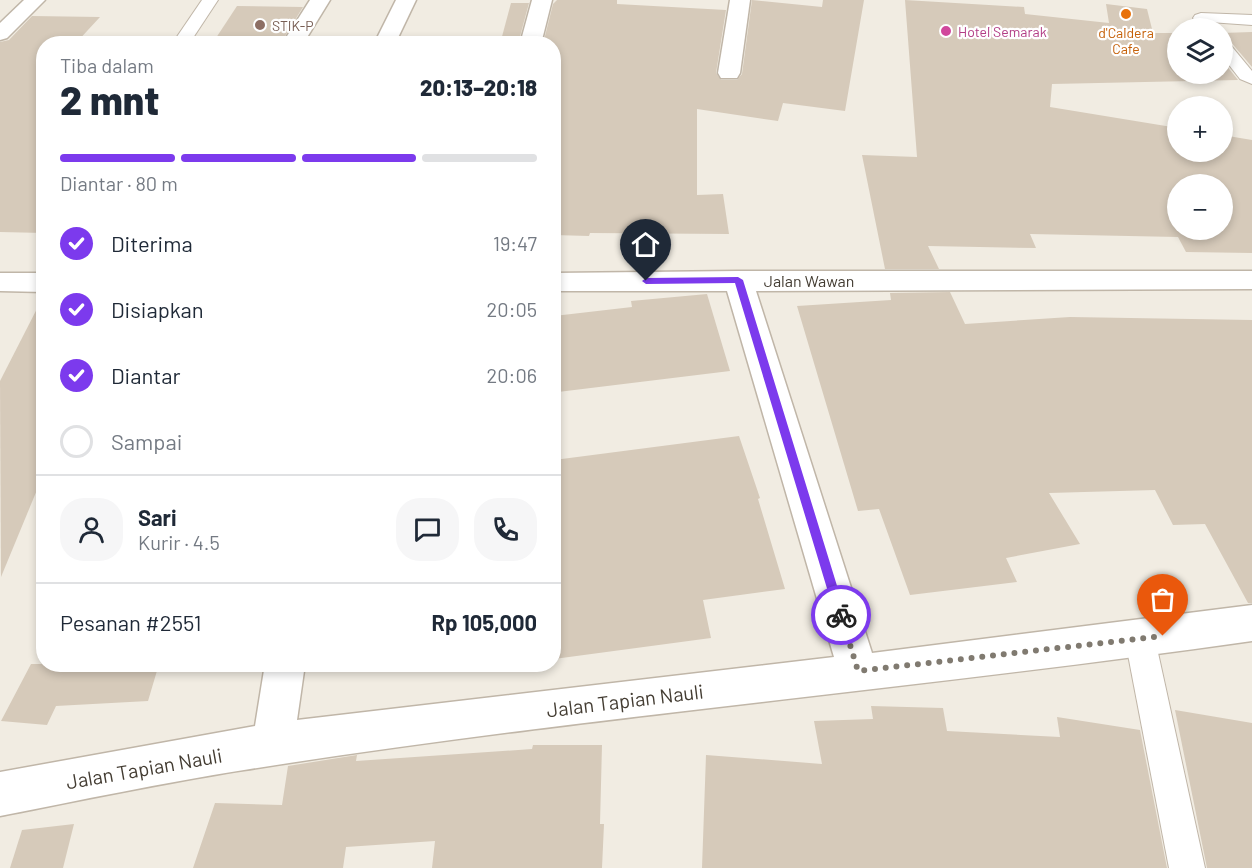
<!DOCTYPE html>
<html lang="id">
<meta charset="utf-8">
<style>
:root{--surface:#fff;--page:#f6f6f7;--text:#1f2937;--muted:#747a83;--line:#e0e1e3;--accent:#7c3aed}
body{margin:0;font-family:Barlow,sans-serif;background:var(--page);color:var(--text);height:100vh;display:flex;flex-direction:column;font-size:22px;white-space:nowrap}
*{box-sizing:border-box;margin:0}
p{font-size:20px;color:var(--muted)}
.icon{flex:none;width:33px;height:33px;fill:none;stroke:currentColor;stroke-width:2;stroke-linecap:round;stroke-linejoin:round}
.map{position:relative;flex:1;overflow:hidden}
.sheet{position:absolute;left:36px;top:36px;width:525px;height:636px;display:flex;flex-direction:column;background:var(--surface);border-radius:24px;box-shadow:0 3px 9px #0003}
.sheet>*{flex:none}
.buttons{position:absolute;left:1167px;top:18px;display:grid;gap:12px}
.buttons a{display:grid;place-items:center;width:66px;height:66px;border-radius:50%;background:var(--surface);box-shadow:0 3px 9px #0003;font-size:30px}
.pin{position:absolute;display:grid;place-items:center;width:51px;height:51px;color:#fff;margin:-62px -26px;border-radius:50% 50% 50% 0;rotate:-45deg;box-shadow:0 0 6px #0007}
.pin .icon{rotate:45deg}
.courier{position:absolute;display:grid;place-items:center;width:60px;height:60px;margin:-30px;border:4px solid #7c3aed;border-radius:50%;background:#fff;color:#222;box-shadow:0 2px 8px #0007}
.head em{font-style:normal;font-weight:800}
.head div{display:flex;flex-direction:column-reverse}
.head{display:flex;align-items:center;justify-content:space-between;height:102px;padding:0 24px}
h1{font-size:39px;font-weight:800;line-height:45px}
.bar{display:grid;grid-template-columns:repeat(4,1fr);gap:9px 6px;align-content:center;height:72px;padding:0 24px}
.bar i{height:8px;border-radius:4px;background:var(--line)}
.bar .on{background:var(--accent)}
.bar p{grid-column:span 4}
.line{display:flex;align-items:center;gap:15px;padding:0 24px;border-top:2px solid var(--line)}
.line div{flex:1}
.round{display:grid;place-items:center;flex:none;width:63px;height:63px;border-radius:24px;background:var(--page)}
ol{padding:0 24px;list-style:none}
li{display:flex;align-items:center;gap:18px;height:66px}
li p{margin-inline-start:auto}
li .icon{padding:6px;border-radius:50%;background:var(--accent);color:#fff;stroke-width:4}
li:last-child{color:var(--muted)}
li i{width:33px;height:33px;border:3px solid var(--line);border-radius:50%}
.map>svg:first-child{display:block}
.building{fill:#d6caba;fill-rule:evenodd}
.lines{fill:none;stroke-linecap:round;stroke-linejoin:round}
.lane-casing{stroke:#c0b6a8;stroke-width:2}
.street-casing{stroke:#c0b6a8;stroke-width:3}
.lane{fill:#fff;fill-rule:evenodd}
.street{fill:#fff;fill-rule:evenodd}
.route{fill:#7c3aed}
.done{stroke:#807a70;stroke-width:6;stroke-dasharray:0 10.8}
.food-dot{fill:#e8710a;stroke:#fff;stroke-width:2}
.education-dot{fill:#8d6e63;stroke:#fff;stroke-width:2}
.hotel-dot{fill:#d1479c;stroke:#fff;stroke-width:2}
.labels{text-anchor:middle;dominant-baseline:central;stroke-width:4.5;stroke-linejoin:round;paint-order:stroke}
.far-education-label{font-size:14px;fill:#785e54;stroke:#fff;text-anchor:start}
.far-hotel-label{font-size:14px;fill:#b23c85;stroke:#fff;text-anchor:start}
.far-food-label{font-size:14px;fill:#c56008;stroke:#fff}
.street-label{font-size:16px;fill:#433c32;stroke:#fff}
.near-street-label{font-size:20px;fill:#433c32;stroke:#fff}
</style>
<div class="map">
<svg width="1252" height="868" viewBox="0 0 1252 868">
<rect width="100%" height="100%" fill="#f1ece2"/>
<!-- building -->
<g class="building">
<path d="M557,0H617V4L726,10L716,73L721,80H737L742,74L752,0L822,7L823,0H864L845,111L783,103L778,121L697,109V195L723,194L729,234L590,233L589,236L554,235V44H543L553,4Z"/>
<path d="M905,0L1024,7L1025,14L1109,23L1106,4L1147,9L1153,33H1178V74H1222V60L1238,80L1052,84L1050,107L1178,128V152H1222V135L1252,140V253L1186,252L1178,237L1030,234L1036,248L928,246L939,269H885L862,155L917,157ZM1178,184H1222V230H1178Z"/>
<path d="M511,3H529L518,44H500Z"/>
<path d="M237,6L303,7L280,44H212Z"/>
<path d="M32,16L100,17L75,44H44V233L0,232V42L9,40Z"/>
<path d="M1252,32V67L1230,41L1222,38V33Z"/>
<path d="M950,292L965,324L1070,317L1252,320V603H1248L1205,524L1173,525L1155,490L1049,493L1080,544L1006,558L1017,582L910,595L879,509L858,511L797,306L891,300L890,293Z"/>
<path d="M707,294L730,371L558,392L554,363V316L632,307L631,301Z"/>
<path d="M44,295V473L1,577L0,381Z"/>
<path d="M739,436L760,498L758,499L785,589L703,600L711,638L554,659V460Z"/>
<path d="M31,664H159L148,701L56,706L47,725L1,721Z"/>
<path d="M871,706L943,708L947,731L1060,737L1057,717L1140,730L1167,868H702L706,755L822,764L814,721L873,719Z"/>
<path d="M1175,710L1252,723V868H1207Z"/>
<path d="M533,745H602L600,824H604L602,868H432L435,841L346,847L343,868H193L215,803L282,805L288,766L357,755L356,761L532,749Z"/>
<path d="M74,824L63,868H10L22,830Z"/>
</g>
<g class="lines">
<!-- lane casing -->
<g class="lane-casing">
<g id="lane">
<path d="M202,0H218L189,44H172Z"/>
<path d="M1201,13L1252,15V25L1195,21L1193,18L1195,15Z"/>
<path d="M1222,40L1228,42L1252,71V84L1240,79L1222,56Z"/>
<path d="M1140,625L1151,629L1155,639L1205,868H1169L1125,639L1129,629Z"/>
</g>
</g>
<!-- street casing -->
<g class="street-casing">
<g id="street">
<path d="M24,0H45L7,38L0,40V23Z"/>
<path d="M310,0H330L303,44H282Z"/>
<path d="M396,0H416L395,44H374Z"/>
<path d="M532,0H552L541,44H520Z"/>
<path d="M730,0H750L740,73L737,78H721L718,73Z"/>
<path d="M738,271H1252V289L756,291L872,653L1252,605V641C917,689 578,717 244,770C162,783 81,800 0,816V772L255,726L265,664H305L297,720L834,657L727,291H554V273Z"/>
<path d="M0,273H44V292L0,291Z"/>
</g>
</g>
<!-- lane -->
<use href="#lane" class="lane"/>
<!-- street -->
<use href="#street" class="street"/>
</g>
<!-- route -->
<path class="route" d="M738,277L743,280L846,615L841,620L835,615L735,283L646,284L642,281L646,278Z"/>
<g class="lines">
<!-- done -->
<path class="done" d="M841,615L858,671L1163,636"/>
</g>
<!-- markers -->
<circle class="food-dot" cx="1126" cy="14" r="6"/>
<circle class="education-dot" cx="260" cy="25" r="6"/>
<circle class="hotel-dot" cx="946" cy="31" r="6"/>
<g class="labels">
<!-- far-education labels -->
<g class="far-education-label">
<text x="272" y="25">STIK-P</text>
</g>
<!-- far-hotel labels -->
<g class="far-hotel-label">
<text x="958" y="31">Hotel Semarak</text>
</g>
<!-- far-food labels -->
<g class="far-food-label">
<text x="1126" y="32">d'Caldera<tspan x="1126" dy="16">Cafe</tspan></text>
</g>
<!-- street labels -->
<g class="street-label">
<text x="809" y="280">Jalan Wawan</text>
</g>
<!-- near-street labels -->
<g class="near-street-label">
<text transform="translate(625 700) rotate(-7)">Jalan Tapian Nauli</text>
<text transform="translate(144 768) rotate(-10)">Jalan Tapian Nauli</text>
</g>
</g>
</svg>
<div class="buttons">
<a><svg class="icon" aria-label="layers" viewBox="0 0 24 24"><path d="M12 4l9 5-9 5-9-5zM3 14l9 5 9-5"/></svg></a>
<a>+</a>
<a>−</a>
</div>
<div class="pin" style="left:1163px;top:636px;background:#ea580c"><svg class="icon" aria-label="bag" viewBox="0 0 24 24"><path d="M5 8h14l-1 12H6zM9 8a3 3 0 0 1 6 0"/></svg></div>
<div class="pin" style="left:646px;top:281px;background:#1f2937"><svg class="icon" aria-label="home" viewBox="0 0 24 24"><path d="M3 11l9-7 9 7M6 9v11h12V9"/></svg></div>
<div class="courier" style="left:841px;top:615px"><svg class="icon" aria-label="bike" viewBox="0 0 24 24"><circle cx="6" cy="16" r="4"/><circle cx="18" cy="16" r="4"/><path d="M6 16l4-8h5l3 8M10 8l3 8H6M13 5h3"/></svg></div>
<section class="sheet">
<div class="head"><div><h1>2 mnt</h1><p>Tiba dalam</p></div><em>20:13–20:18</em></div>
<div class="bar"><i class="on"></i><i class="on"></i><i class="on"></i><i></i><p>Diantar · 80 m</p></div>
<ol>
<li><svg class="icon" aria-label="check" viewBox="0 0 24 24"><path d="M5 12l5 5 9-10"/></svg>Diterima<p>19:47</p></li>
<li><svg class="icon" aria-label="check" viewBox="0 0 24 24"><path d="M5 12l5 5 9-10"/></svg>Disiapkan<p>20:05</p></li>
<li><svg class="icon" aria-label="check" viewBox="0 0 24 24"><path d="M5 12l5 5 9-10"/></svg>Diantar<p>20:06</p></li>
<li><i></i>Sampai</li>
</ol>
<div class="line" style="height:108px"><a class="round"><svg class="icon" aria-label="person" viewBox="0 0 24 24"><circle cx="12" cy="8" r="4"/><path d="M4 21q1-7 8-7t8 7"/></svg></a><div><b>Sari</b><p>Kurir · 4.5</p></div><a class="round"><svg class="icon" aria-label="chat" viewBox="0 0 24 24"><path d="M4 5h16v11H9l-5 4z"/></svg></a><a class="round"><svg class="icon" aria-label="phone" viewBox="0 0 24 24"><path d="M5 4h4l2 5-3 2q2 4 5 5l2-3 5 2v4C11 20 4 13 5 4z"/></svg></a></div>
<div class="line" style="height:78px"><div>Pesanan #2551</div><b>Rp 105,000</b></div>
</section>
</div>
